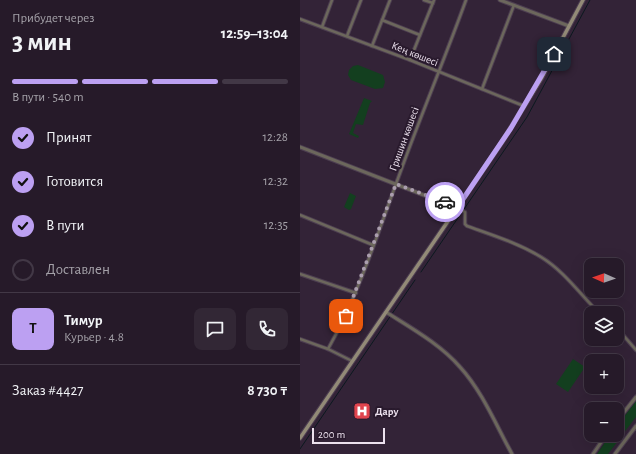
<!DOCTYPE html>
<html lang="ru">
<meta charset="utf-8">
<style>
:root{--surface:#261a29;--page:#322735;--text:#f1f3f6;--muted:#a4a1a8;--line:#423846;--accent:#bca0f2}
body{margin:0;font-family:"Alegreya Sans",sans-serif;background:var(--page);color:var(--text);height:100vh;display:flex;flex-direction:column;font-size:15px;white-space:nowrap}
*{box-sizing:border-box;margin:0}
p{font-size:13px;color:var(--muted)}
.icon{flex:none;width:22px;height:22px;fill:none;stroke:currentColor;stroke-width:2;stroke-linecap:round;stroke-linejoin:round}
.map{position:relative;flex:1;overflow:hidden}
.details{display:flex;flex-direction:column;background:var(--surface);width:300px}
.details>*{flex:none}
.needle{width:26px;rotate:272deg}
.controls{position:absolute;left:284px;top:258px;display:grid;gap:8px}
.controls a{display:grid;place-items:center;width:40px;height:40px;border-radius:8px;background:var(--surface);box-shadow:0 4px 16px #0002,0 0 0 1px var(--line);font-size:20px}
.scale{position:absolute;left:12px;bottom:10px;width:73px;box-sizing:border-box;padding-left:4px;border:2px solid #ece1ee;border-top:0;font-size:11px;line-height:14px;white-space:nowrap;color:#ece1ee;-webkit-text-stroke:3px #291a2d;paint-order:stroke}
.pin{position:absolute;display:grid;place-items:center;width:34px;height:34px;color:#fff;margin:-17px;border-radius:8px;box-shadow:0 2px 6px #0006}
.courier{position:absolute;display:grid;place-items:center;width:40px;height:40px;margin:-20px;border:3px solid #bca0f2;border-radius:50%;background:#fff;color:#222;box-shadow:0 1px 5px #0007}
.headline em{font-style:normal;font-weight:700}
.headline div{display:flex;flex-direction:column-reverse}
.headline{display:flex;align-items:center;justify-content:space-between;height:68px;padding:0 12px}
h1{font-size:26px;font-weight:700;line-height:30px}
.bar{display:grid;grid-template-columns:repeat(4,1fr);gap:6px 4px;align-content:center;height:48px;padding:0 12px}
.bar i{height:5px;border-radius:3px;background:var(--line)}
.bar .current{background:var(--accent)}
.bar p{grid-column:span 4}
.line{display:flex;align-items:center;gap:10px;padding:0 12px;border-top:1px solid var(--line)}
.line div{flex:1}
.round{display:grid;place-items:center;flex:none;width:42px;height:42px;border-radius:8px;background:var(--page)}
ol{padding:0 12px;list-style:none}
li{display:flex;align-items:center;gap:12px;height:44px}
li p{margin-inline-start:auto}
li .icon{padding:4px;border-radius:50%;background:var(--accent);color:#111;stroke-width:4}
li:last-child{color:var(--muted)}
li i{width:22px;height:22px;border:2px solid var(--line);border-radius:50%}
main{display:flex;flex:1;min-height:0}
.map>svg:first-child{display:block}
.green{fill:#133f1f}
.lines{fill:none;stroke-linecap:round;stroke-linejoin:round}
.stream{stroke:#0b191f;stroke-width:1}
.minor-casing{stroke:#4d3e51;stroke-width:4.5}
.tertiary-casing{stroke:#4d3e51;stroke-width:5}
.secondary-casing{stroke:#4d3e51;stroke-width:5.5}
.minor{stroke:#6c675c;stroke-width:2.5}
.tertiary{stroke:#6c675c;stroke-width:3}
.secondary{stroke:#928a77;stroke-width:3.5}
.done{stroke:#ab9eae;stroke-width:4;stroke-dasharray:0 7.2}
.route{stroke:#bca0f2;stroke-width:5}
.labels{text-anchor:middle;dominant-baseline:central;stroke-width:4;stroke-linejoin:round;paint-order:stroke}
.street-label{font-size:11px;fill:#ece1ee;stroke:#291a2d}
.poi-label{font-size:11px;font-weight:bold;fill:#ece1ee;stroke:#291a2d;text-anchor:start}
</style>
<main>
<section class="details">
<div class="headline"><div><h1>3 мин</h1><p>Прибудет через</p></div><em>12:59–13:04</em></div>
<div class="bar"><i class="current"></i><i class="current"></i><i class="current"></i><i></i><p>В пути · 540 m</p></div>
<ol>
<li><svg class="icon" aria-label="check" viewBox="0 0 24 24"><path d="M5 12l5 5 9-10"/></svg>Принят<p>12:28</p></li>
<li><svg class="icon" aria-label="check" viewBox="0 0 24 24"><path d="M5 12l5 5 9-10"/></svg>Готовится<p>12:32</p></li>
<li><svg class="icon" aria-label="check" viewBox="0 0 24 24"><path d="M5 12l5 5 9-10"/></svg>В пути<p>12:35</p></li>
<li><i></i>Доставлен</li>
</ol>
<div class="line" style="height:72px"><b class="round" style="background:var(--accent);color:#111">Т</b><div><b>Тимур</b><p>Курьер · 4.8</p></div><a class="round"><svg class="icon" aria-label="chat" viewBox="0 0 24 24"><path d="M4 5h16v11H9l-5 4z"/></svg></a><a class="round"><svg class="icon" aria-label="phone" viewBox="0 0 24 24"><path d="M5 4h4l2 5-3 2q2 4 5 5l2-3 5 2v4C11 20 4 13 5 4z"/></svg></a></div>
<div class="line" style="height:52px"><div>Заказ #4427</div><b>8 730 ₸</b></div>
</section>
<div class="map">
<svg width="336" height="454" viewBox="0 0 336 454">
<rect width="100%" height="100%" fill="#332337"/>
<!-- green -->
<g class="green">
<path d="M58,65L83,75L85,82L83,88L75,89L51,80L48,75L49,70L53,66Z"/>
<path d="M64,98L72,101L70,103L63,125L56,124L53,133L59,136L58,138L49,134Z"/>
<path d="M50,193L56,196L51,209L49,210L44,207Z"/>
<path d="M273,359L285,367L268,392L256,384Z"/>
<path d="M336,401V417L322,435L317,431V426Z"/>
<path d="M317,434L321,437L308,454H297L310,435Z"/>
</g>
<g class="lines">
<!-- stream -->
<g class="stream">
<path d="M121,272L227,117L290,0"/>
<path d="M0,449L115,280"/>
</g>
<!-- minor casing -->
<g class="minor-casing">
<g id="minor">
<path d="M124,0L133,3"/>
<path d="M0,19L110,60L224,106"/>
<path d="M82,20L120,35"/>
<path d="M22,27L32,0"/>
<path d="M47,36L61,0"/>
<path d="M72,46L90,0"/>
<path d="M110,60L134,0"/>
<path d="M182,89L214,5"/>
<path d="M157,208L165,212V224L167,226C192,235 218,243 241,257C264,271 280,294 299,313"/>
<path d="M0,215L73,245"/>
<path d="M0,274L56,293"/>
<path d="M317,328L336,350"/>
<path d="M0,339L28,349L52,361"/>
<path d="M28,349C59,294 78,232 100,173C121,115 145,58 166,0"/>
</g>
</g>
<!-- tertiary casing -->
<g class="tertiary-casing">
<g id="tertiary">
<path d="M200,0L269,26"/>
<path d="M0,147L157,208"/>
<path d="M86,312C111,328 140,344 160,367C182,391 196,425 212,454"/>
<path d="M317,421L336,397"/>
<path d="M293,454L306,435"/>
<path d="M315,454L336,426"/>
</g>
</g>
<!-- secondary casing -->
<g class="secondary-casing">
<path id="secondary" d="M0,438L202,142L242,77L283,0"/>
</g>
<!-- minor -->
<use href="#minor" class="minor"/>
<!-- tertiary -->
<use href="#tertiary" class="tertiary"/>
<!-- secondary -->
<use href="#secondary" class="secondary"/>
</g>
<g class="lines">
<!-- done -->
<path class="done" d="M46,316L96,184L145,202"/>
<!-- route -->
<path class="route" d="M145,202L157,208L211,128L254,54"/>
</g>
<!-- icons -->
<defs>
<g id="hospital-square" transform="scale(0.9)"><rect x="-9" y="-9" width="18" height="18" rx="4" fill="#e0444e" stroke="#291a2d"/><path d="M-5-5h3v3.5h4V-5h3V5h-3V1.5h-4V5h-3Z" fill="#fff"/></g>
</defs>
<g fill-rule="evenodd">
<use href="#hospital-square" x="62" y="411"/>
</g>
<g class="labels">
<!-- street labels -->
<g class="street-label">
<text transform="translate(115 54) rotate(22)">Кең көшесі</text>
<text transform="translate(104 139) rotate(-70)">Гришин көшесі</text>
</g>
<!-- poi labels -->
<g class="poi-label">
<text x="75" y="411">Дару</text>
</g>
</g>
</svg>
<div class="controls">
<a><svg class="needle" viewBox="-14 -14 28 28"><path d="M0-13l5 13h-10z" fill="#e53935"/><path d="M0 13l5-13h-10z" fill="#a4a1a8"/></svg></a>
<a><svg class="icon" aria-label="layers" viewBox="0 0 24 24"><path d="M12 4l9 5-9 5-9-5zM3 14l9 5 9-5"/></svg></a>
<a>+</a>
<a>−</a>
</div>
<div class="scale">200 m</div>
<div class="pin" style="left:46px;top:316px;background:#ea580c"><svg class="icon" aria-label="bag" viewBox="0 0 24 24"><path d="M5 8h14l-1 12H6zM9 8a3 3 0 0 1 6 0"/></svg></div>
<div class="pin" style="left:254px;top:54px;background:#1f2937"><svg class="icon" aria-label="home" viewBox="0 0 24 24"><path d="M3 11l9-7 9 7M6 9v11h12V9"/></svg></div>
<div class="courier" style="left:145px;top:202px"><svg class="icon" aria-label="car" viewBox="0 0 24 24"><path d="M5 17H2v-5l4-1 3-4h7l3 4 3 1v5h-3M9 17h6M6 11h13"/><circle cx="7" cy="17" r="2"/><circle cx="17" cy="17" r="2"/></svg></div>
</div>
</main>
